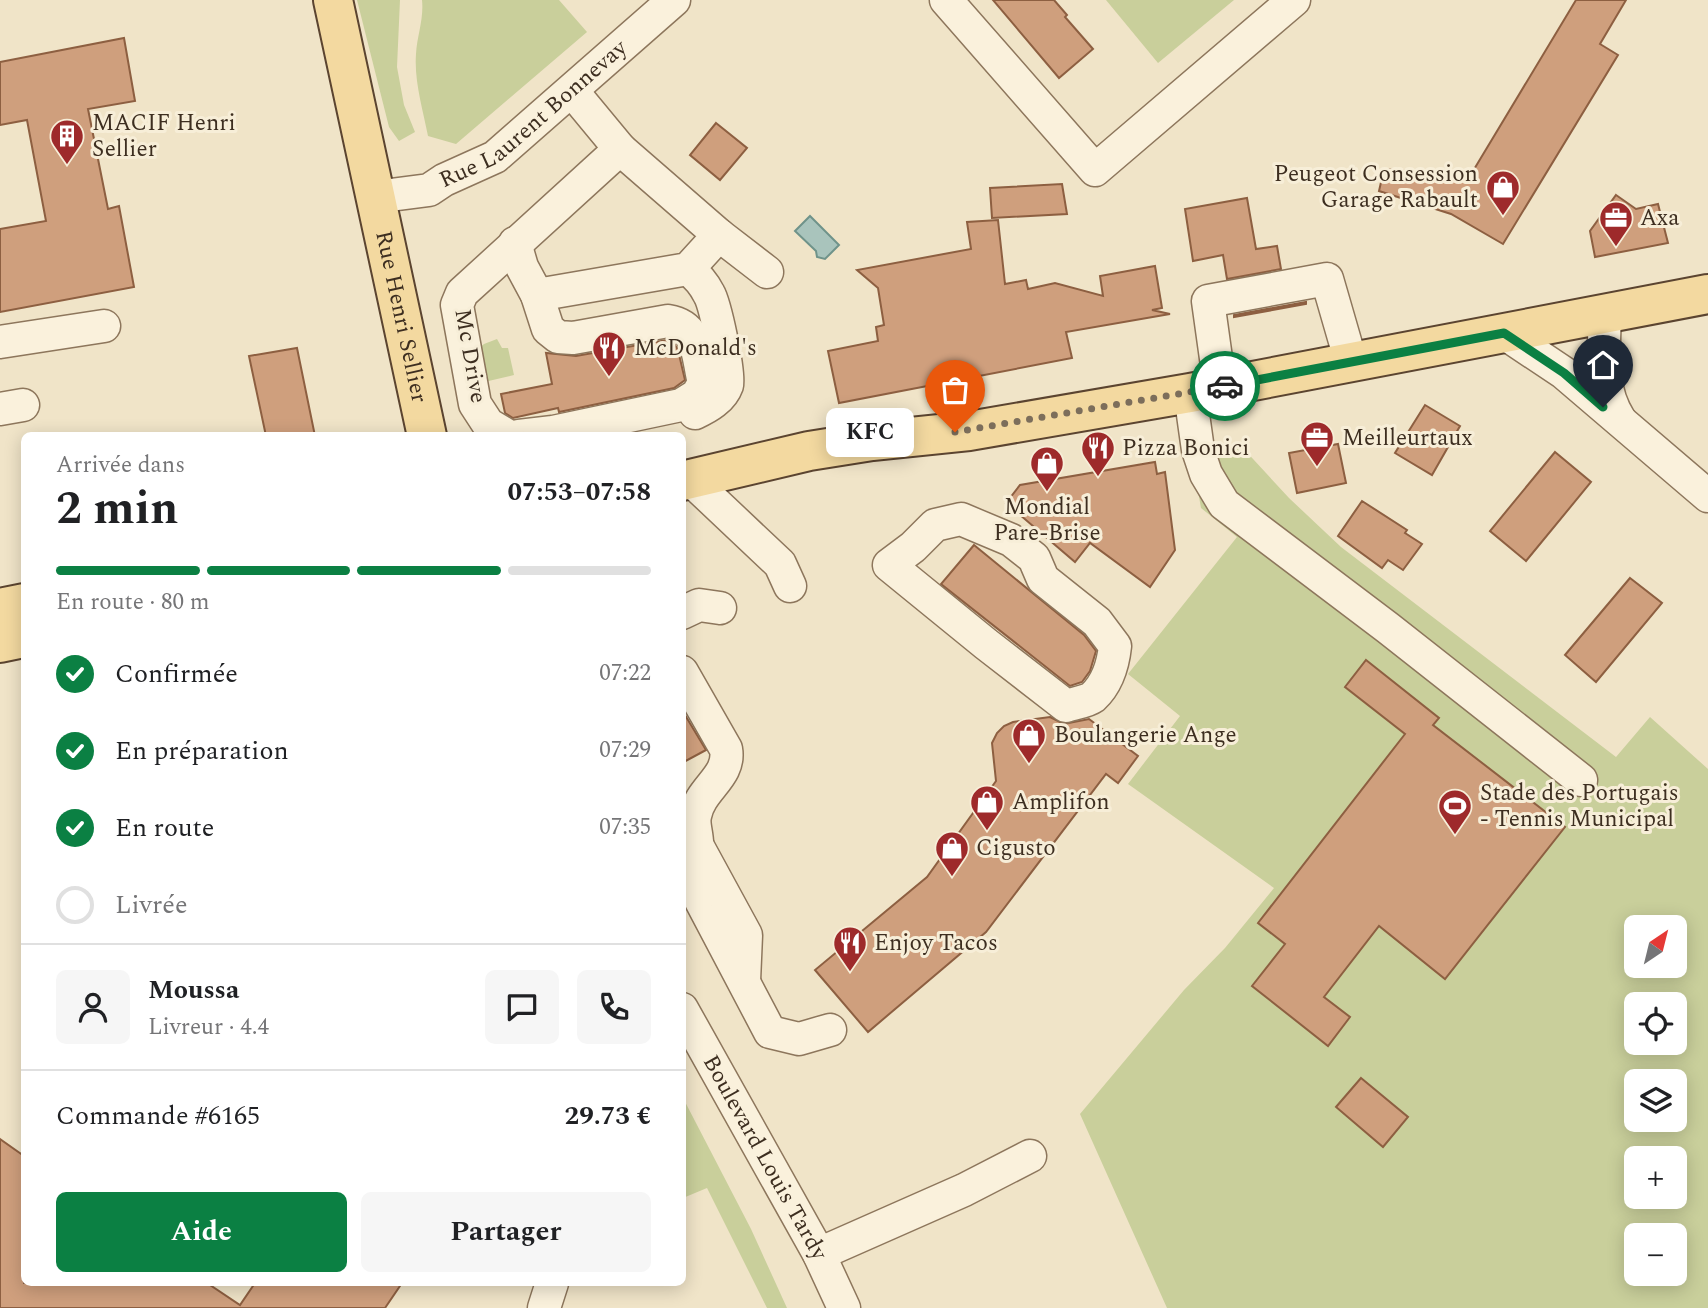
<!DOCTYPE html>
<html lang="fr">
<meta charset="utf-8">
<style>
:root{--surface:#fff;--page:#f6f6f6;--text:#202124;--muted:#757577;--line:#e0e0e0;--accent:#0b8043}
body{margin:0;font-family:Spectral,serif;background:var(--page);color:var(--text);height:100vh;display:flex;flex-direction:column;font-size:26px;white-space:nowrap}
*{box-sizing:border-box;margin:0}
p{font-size:23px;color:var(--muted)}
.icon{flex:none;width:38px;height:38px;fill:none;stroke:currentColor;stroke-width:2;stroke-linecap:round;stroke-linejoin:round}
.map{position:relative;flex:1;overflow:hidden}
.side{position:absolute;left:21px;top:432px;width:665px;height:854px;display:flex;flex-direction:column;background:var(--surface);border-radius:10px;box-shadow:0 4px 18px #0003}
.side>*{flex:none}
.needle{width:46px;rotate:35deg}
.buttons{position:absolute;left:1624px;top:915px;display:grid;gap:14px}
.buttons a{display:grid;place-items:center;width:63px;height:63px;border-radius:10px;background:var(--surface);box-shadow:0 4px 18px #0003;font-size:35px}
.pin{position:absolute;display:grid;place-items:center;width:60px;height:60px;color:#fff;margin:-72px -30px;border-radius:50% 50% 50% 0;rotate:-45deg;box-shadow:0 0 7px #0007}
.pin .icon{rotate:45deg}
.courier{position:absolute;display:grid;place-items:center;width:70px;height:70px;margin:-35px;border:5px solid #0b8043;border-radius:50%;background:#fff;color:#222;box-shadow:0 2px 9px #0007}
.bubble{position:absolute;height:49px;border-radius:10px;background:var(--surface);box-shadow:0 4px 18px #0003;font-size:23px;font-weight:700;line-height:49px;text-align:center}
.head em{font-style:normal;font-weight:700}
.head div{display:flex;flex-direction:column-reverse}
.head{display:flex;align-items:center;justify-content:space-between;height:119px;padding:0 35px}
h1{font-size:46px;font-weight:700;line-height:52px}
.bar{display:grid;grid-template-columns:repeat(4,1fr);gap:10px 7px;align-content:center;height:84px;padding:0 35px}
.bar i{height:9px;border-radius:5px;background:var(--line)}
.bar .selected{background:var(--accent)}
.bar p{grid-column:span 4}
.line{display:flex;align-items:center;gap:18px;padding:0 35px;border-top:2px solid var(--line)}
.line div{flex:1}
.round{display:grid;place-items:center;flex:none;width:74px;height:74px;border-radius:10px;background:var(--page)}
ol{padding:0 35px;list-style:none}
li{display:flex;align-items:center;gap:21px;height:77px}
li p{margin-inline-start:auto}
li .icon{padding:7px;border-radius:50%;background:var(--accent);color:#fff;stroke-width:4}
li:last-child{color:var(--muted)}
li i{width:38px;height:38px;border:4px solid var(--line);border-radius:50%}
.primary-button{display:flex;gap:14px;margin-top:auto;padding:14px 35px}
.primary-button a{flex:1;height:80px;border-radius:10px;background:var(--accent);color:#fff;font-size:28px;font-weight:700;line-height:80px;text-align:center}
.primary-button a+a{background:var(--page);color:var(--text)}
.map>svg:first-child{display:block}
.green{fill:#c9cf9b;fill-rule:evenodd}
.water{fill:#a9c4bc;stroke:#6f938a;stroke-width:2}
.building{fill:#cf9f7d;stroke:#8d5f41;stroke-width:2}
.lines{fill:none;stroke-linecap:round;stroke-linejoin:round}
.minor-casing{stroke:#8d765c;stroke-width:35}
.major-casing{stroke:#5b4430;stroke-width:42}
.minor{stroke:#faf1dc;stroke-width:32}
.major{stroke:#f3d9a0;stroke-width:38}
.done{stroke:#7c6e5b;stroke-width:7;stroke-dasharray:0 12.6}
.route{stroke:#0b8043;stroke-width:9}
.labels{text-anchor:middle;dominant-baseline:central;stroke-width:6;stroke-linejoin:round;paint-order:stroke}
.street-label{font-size:23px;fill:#3d2e20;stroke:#f7eed8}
.poi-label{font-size:23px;fill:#3d2e20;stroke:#f7eed8;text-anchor:start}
</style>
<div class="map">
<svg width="1708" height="1308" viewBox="0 0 1708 1308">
<rect width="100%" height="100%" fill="#f0e4c8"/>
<!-- green -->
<g class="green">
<path d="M357,0H400L397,67L404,105L415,132L399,141L389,127Z"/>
<path d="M422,0H559L587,32L456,144L428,136C423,110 414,81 416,54C417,36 424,19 422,0Z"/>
<path d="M1106,0H1234L1158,63Z"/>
<path d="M497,339L502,348H508L514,375L480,383L477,350L484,344Z"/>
<path d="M1241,446L1289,498L1341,547L1616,757L1650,717L1708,769V1308H1167L1080,1114L1184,990L1225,948L1274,888L1128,784L1180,716L1128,674L1237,537L1201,508L1192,457ZM1636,928H1675V966H1636ZM1636,1004H1675V1043H1636ZM1636,1082H1675V1120H1636ZM1636,1158H1675V1197H1636ZM1636,1236H1675V1274H1636Z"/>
<path d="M682,1096L751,1229L787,1308H767L707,1188L683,1198Z"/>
</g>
<!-- water -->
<path class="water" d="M810,216L839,245L825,259L817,257L816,251L795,231Z"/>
<!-- building -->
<g class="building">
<path d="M993,0H1054L1067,15L1065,17L1093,49L1059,78Z"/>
<path d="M1576,0H1626L1600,44L1618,55L1503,244L1451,214L1379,191L1384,169L1470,176Z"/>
<path d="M124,38L135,101L88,109L108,209L119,206L134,287L0,312V229L46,221L27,120L0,125V62Z"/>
<path d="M716,123L747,148L720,180L690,155Z"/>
<path d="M1062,184L1067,214L992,218L990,188Z"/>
<path d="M1616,195L1636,209L1658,204L1668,243L1595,257L1590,231Z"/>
<path d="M1247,198L1256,249L1277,246L1281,269L1227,279L1223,255L1193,261L1185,209Z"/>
<path d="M998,220L1005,284L1026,280L1028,289L1055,283L1103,296L1100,276L1155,266L1162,308L1152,310L1170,314L1066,332L1072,358L839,403L828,351L878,341L876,327L884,325L878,288L857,270L971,249L967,222Z"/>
<path d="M1306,302V304L1234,317V315Z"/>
<path d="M667,340L674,343L678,350L685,380L674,388L559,412L558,408L513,418L505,413L501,394L552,384L546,353L576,356Z"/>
<path d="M297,348L315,436H266L249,356Z"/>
<path d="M1425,405L1460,426L1432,475L1395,453Z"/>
<path d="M1338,444L1346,483L1297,493L1289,453Z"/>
<path d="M1555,452L1591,482L1526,561L1490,531Z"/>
<path d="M1155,462L1157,474L1165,472L1175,550L1150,587L1090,543L1075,562L1006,503L1020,485Z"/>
<path d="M1362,501L1407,530L1405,533L1422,544L1403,570L1388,560L1382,568L1338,536Z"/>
<path d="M974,545L1084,635L1096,651L1090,671L1082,682L1070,686L941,584Z"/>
<path d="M1630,578L1662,603L1596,682L1565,655Z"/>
<path d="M1366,660L1439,718L1433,725L1565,827L1445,979L1379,926L1324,997L1350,1017L1328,1046L1252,986L1285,944L1258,923L1405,734L1345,687Z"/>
<path d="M682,710L706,750L682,763Z"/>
<path d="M1050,717L1064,724L1089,719L1138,756L1118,783L1106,774L986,932L868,1032L815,970L927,877L996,781L992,743L997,733L1004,726L1013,722Z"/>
<path d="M1361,1078L1408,1117L1383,1147L1336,1107Z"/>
<path d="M0,1139L24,1156V1283H207L240,1305L255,1283H402L385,1308H0Z"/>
</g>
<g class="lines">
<!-- minor casing -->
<g class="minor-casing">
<g id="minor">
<path d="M946,0L1095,170L1294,0"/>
<path id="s1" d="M375,197L429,190L444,180L495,157L674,0"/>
<path d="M719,235L767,272"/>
<path d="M515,243L522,267L537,295L548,329L558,337L573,338L668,321C700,326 697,356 704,383L697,395L681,405L553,432L519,436"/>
<path d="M688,269C696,275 704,284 709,294C715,304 730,374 727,385C722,399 708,407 695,413"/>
<path d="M537,295L688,269L719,235L620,149"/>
<path d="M1605,313C1604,350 1599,388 1620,420"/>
<path d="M1504,333L1564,373L1708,496"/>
<path d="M0,342L104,326"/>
<path d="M1220,387L1208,301L1327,279L1351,362"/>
<path d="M1190,393L1198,450L1206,474L1224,504L1388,628L1581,780"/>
<path d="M0,409L23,405"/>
<path d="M508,436L488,424L475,404L457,305L462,293L620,149L572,91"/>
<path d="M690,479L780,564L790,586"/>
<path d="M961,519L1011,540L1034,558L1043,579L1097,622L1115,646C1113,665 1108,683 1093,697C1086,702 1074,703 1066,706L986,644L889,565L913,547L935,525Z"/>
<path d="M682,613L699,605L720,608"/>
<path d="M682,672L726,749C731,777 700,788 695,816C693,824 697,834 697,843C696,857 689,865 690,880L770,1032L799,1039L830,1030"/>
<path d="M697,845L746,935L744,981"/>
<path id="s2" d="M682,1009L819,1254L844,1308"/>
<path d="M819,1254L964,1190L1030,1156"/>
<path d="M544,1308L552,1283"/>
</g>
</g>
<!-- major casing -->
<g class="major-casing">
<g id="major">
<path id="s3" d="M333,0L427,436"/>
<path d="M682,481L809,451L872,441L969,431L1190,393L1708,294"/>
<path d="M0,608L24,603"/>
<path d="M0,643L24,638"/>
</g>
</g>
<!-- minor -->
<use href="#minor" class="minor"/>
<!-- major -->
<use href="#major" class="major"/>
</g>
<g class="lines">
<!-- done -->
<path class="done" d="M955,432L1225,386"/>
<!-- route -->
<path class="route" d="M1225,386L1504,333L1564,373L1603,407"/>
</g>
<!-- icons -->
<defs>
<g id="building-pin" transform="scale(1.75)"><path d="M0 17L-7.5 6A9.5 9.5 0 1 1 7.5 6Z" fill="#9e2a2b" stroke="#f7eed8"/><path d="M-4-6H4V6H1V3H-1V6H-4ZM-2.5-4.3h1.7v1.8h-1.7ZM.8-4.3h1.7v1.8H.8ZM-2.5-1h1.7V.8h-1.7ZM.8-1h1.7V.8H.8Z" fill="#fff"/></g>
<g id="shop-pin" transform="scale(1.75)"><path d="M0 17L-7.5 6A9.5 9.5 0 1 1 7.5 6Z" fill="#9e2a2b" stroke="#f7eed8"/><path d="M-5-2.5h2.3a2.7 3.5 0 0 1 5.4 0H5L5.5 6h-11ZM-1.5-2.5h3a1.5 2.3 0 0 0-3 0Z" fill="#fff"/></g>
<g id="office-pin" transform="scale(1.75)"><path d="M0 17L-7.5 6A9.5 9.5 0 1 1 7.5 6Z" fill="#9e2a2b" stroke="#f7eed8"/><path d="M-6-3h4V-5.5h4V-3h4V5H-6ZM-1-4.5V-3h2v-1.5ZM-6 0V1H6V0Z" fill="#fff"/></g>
<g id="restaurant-pin" transform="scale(1.75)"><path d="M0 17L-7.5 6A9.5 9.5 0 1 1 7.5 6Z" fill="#9e2a2b" stroke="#f7eed8"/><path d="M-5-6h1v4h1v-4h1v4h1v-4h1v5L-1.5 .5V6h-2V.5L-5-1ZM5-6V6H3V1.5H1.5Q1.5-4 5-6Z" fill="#fff"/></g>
<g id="stadium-pin" transform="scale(1.75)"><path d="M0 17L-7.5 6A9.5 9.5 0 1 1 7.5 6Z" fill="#9e2a2b" stroke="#f7eed8"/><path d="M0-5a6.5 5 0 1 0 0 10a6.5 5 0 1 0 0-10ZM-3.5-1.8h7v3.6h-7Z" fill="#fff"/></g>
</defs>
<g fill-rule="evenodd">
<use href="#building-pin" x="67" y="136"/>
<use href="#shop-pin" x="1503" y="187"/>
<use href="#office-pin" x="1616" y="218"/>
<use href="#restaurant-pin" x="609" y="348"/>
<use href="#office-pin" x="1317" y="438"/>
<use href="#restaurant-pin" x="1098" y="448"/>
<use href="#shop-pin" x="1047" y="463"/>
<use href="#shop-pin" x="1029" y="735"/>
<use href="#shop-pin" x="987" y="802"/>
<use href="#stadium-pin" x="1455" y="806"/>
<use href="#shop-pin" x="952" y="848"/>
<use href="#restaurant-pin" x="850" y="943"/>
</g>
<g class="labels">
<!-- street labels -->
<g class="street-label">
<text stroke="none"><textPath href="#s1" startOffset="184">Rue Laurent Bonnevay</textPath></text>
<text stroke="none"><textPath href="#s3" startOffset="324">Rue Henri Sellier</textPath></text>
<text transform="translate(470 356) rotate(80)">Mc Drive</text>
<text stroke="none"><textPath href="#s2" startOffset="170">Boulevard Louis Tardy</textPath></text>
</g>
<!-- poi labels -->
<g class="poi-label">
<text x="92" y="123">MACIF Henri<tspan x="92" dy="26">Sellier</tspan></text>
<text x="1478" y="174" text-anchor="end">Peugeot Consession<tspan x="1478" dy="26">Garage Rabault</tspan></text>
<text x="1640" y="218">Axa</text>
<text x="634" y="348">McDonald's</text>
<text x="1342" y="438">Meilleurtaux</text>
<text x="1122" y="448">Pizza Bonici</text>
<text x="1047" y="507" text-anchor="middle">Mondial<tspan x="1047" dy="26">Pare-Brise</tspan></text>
<text x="1054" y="735">Boulangerie Ange</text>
<text x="1480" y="793">Stade des Portugais<tspan x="1480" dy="26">- Tennis Municipal</tspan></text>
<text x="1012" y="802">Amplifon</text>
<text x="976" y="848">Cigusto</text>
<text x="874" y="943">Enjoy Tacos</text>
</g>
</g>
</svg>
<div class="buttons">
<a><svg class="needle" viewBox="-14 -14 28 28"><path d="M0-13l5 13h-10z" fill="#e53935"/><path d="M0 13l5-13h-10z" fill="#757577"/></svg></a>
<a><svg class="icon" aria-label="locate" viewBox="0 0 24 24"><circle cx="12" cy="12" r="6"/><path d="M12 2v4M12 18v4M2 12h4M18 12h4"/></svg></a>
<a><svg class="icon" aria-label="layers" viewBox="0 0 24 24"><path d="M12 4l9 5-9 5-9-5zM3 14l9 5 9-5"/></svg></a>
<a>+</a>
<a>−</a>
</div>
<div class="pin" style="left:955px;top:432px;background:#ea580c"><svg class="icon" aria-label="bag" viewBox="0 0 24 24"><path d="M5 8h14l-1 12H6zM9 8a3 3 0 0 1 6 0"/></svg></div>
<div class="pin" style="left:1603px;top:407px;background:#1f2937"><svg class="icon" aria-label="home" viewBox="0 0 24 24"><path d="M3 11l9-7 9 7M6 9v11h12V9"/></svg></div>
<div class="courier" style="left:1225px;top:386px"><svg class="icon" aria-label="car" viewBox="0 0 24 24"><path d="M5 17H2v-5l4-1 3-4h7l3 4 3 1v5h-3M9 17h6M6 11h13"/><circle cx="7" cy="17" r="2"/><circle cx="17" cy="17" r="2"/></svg></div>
<div class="bubble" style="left:826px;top:408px;width:88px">KFC</div>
<section class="side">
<div class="head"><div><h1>2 min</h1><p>Arrivée dans</p></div><em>07:53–07:58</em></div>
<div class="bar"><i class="selected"></i><i class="selected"></i><i class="selected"></i><i></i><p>En route · 80 m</p></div>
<ol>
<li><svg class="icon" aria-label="check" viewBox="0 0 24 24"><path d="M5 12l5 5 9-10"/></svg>Confirmée<p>07:22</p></li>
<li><svg class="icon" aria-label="check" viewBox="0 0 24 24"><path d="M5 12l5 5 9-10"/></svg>En préparation<p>07:29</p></li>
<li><svg class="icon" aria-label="check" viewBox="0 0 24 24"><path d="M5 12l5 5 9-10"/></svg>En route<p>07:35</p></li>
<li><i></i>Livrée</li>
</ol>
<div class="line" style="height:126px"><a class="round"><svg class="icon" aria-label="person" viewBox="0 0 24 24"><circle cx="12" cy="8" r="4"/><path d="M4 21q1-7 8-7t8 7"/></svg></a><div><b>Moussa</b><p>Livreur · 4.4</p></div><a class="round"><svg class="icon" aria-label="chat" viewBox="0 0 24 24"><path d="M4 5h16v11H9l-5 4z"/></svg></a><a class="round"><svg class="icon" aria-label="phone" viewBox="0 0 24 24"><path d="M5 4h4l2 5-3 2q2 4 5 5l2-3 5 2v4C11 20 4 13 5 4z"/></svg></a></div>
<div class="line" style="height:91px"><div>Commande #6165</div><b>29.73 €</b></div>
<div class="primary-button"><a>Aide</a><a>Partager</a></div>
</section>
</div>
